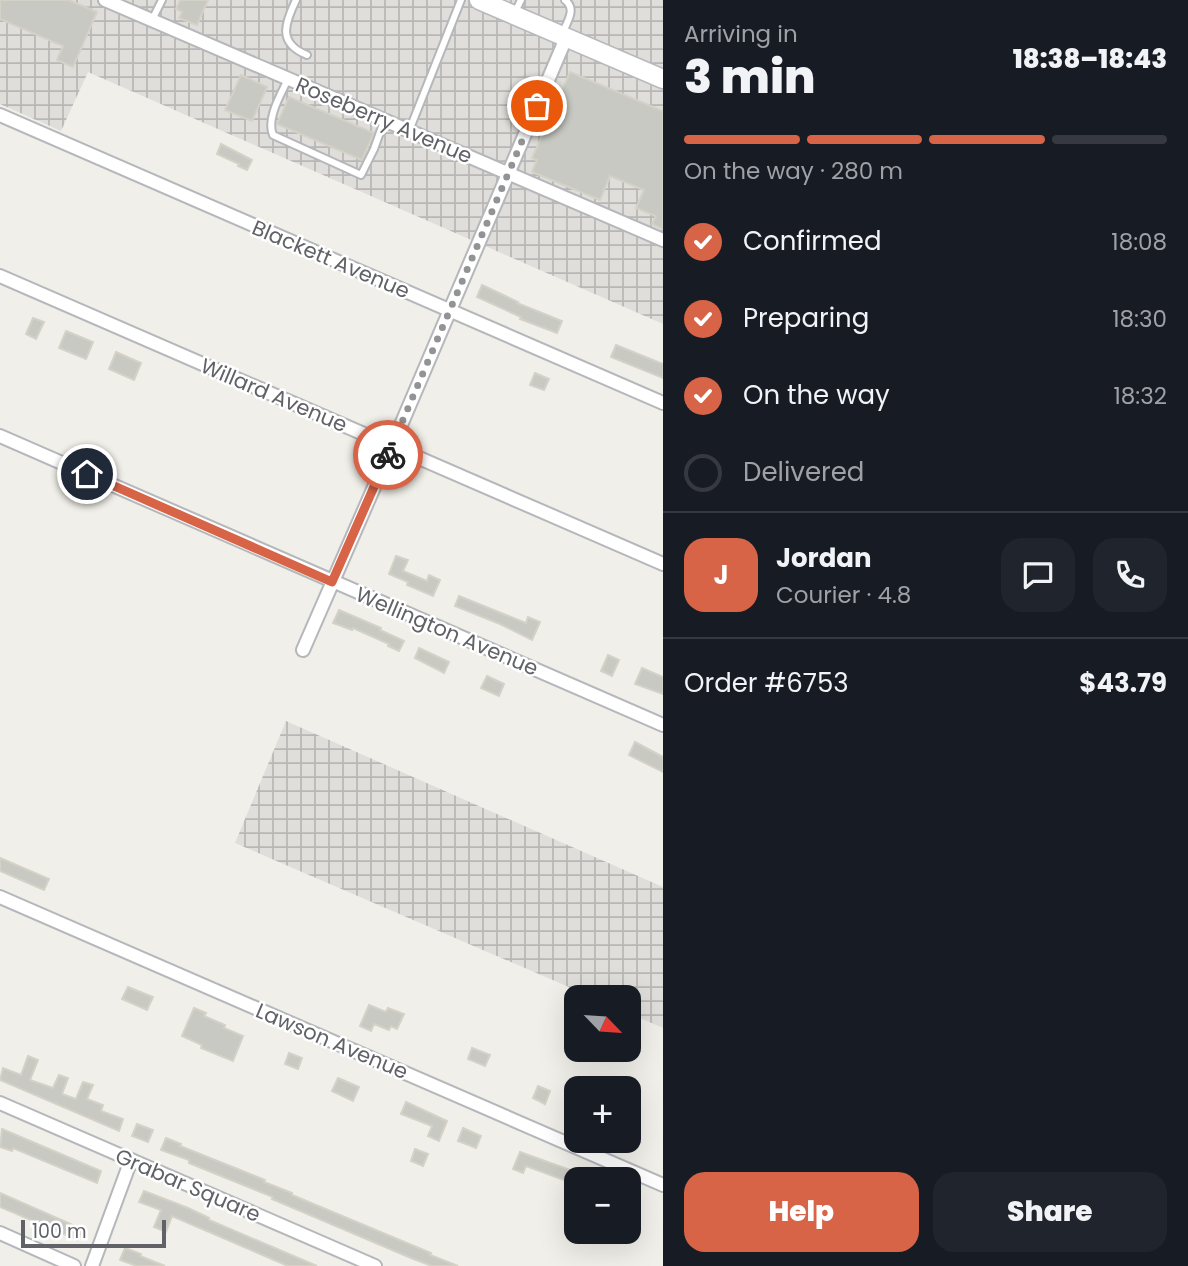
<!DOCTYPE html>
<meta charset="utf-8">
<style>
:root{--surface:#171b24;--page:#20242c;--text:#f1f3f6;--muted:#9ea1a6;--line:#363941;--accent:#d86447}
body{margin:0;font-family:Poppins,sans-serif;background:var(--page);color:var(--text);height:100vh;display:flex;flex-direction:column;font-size:26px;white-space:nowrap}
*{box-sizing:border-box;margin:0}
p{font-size:23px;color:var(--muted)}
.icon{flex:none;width:38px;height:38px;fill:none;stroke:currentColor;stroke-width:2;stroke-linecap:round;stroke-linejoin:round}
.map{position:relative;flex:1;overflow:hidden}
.drawer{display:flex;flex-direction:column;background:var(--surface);width:525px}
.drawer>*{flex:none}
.needle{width:46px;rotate:115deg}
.tools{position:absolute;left:564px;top:985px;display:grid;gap:14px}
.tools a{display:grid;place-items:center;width:77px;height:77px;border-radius:14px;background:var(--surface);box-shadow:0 7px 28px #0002;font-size:35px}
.scale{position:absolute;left:21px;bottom:18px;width:145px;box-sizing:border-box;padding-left:7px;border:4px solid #606267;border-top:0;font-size:19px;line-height:24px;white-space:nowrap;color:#606267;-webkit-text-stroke:5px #fff;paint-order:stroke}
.pin{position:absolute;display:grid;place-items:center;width:60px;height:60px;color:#fff;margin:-30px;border:4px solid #fff;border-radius:50%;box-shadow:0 2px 7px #0007}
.courier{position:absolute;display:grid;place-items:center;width:70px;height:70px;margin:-35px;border:5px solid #d86447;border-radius:50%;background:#fff;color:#222;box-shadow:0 2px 9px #0007}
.head em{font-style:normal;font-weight:800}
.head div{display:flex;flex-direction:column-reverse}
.head{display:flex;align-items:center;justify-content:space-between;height:119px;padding:0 21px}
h1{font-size:46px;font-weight:800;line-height:52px}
.bar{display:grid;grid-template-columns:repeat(4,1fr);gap:10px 7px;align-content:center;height:84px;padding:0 21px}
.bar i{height:9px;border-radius:5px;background:var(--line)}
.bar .on{background:var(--accent)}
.bar p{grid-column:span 4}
.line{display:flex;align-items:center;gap:18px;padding:0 21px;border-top:2px solid var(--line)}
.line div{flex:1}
.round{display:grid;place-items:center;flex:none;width:74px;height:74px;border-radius:21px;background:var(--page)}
ol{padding:0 21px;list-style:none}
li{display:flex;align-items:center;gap:21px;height:77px}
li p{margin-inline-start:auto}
li .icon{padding:7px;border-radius:50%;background:var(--accent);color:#fff;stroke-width:4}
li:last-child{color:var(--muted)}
li i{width:38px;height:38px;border:4px solid var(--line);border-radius:50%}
.primary-button{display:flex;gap:14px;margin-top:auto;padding:14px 21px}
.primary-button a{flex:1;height:80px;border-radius:21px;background:var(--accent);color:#fff;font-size:28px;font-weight:800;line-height:80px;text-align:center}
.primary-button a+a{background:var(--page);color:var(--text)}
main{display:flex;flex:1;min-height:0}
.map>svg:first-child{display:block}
.industrial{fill:url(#industrial-grid)}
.building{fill:#c9c9c3;stroke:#d4d2c7;stroke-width:2}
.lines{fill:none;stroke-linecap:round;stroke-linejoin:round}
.service-casing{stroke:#b5b7bb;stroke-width:10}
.minor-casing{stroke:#b5b7bb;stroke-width:16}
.secondary-casing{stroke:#b7b9be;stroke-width:21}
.service{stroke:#fff;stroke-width:6}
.minor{stroke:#fff;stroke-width:12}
.secondary{stroke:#fff;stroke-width:18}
.done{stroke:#929394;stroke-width:7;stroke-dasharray:0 12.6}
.route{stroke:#d86447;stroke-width:9}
.labels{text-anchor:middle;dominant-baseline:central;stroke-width:5;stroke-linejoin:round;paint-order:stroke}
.street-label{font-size:21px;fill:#606267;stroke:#fff}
</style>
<main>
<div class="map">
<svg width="663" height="1266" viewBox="0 0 663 1266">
<defs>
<pattern id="industrial-grid" width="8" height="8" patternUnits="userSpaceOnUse" patternTransform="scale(1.75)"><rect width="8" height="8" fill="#dfdeda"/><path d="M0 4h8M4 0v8" fill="none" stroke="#b8b7b5"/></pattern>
</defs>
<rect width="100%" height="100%" fill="#f0efe9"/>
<!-- industrial -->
<g class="industrial">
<path d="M0,0H663V324L88,72L61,131L0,104Z"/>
<path d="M286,721L663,887V1028L628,1013V998L592,997L235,843Z"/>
</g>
<!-- building -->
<g class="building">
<path d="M0,0H69L97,12L73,67L57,60L63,46L0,19Z"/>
<path d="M180,0H208L197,25L179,18L182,12L176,9Z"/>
<path d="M570,72L663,111V229L652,224L656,216L636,208L644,190L610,176L600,200L532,172L537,160L532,158Z"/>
<path d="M241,75L267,87L252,121L225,110Z"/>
<path d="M289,97L374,133L362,160L277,124Z"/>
<path d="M221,144L252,160L247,170L238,166L239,164L217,154Z"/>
<path d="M482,285L518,302L517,303L562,321L557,333L520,319L521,317L477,297Z"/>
<path d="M33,318L44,322L36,339L26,334Z"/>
<path d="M66,331L93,342L86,359L59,348Z"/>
<path d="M616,345L663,364V378L611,357Z"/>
<path d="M116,352L141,363L134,380L109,369Z"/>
<path d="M535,373L549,379L544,390L530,385Z"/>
<path d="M396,556L408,560L403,571L427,581L429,575L440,580L433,596L407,585L408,582L389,574Z"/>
<path d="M459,596L526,623L528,617L540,622L532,640L500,624L455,606Z"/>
<path d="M339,610L381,628L380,630L404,641L399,651L388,646L389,644L353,628L352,630L333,623Z"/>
<path d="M419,648L449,662L444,673L415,658Z"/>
<path d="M608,655L619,660L612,676L601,671Z"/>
<path d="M642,668L663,677V694L635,684Z"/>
<path d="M487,676L504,684L499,696L481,688Z"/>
<path d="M635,742L663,757V772L629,755Z"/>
<path d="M0,858L49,879L44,890L0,871Z"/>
<path d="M128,987L153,997L147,1010L122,999Z"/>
<path d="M369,1005L386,1012L388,1008L404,1014L397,1029L391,1026L389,1030L374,1024L371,1031L360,1026Z"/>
<path d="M194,1008L206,1013L204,1016L225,1025L224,1028L243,1036L233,1061L201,1048L202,1045L182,1036Z"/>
<path d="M472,1048L490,1055L485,1066L468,1059Z"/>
<path d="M289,1053L302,1058L298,1069L285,1064Z"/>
<path d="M28,1056L38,1060L30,1080L53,1088L59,1075L68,1078L62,1094L76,1099L83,1082L93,1085L87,1099L103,1105L101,1111L123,1119L119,1131L0,1080L3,1068L21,1075Z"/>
<path d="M338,1078L359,1087L353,1101L332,1091Z"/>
<path d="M538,1086L550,1091L545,1104L533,1098Z"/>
<path d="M406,1102L447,1121L439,1141L428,1136L432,1126L401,1114Z"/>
<path d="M137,1124L153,1130L148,1142L132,1136Z"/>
<path d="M463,1128L481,1136L476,1148L458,1141Z"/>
<path d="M2,1129L101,1171L97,1183L13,1148L12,1151L0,1147Z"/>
<path d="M166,1138L181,1144L180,1146L265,1180L264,1182L292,1193V1195L431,1253L430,1255L458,1266H432L411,1258L272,1199L273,1197L189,1163V1160L161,1150Z"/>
<path d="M415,1149L428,1154L423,1166L411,1161Z"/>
<path d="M520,1152L576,1172L572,1183L526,1166L523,1173L513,1169Z"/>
<path d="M144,1191L188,1208L209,1218V1220L317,1266H288L172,1216L166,1232L154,1227L161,1210L139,1202Z"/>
<path d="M0,1193L82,1229L78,1240L0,1207Z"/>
<path d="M125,1248L141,1254L140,1256L165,1266H137L120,1260Z"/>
</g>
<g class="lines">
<!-- service casing -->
<g class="service-casing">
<g id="service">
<path d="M296,0C285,23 277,43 307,55"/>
<path d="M514,14L521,0"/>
<path d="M152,20L162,0"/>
<path d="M562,34C567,22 577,9 565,0"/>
<path d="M288,79C281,94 266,119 273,135L361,175L374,149L384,121"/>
<path d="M409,131L461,0"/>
</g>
</g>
<!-- minor casing -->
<g class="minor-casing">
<g id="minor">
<path d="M105,0L663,240"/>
<path d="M0,115L663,403"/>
<path d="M0,276L663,564"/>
<path d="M0,436L663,725"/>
<path d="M303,650L392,446L566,38"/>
<path d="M0,897L663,1185"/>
<path d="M0,1103L375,1266"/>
<path d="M0,1233L74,1266"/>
<path d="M92,1266L131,1160"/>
</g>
</g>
<!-- secondary casing -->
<g class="secondary-casing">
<path id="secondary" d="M479,0L663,79"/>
</g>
<!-- service -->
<use href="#service" class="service"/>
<!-- minor -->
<use href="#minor" class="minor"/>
<!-- secondary -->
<use href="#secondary" class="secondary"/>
</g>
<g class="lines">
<!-- done -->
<path class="done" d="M388,455L537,106"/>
<!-- route -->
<path class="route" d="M87,474L332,582L388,455"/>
</g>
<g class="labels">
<!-- street labels -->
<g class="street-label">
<text transform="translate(384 120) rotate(23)">Roseberry Avenue</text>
<text transform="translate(331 259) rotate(23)">Blackett Avenue</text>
<text transform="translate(274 395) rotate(23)">Willard Avenue</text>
<text transform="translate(447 631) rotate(23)">Wellington Avenue</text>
<text transform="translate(332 1041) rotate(23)">Lawson Avenue</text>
<text transform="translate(188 1185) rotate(23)">Grabar Square</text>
</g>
</g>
</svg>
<div class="tools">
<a><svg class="needle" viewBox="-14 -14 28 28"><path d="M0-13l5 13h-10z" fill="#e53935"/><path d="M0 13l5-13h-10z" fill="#9ea1a6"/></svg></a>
<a>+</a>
<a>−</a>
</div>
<div class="scale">100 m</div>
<div class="pin" style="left:537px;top:106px;background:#ea580c"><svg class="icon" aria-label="bag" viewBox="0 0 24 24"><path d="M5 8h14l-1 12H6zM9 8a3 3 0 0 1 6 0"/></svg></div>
<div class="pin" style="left:87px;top:474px;background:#1f2937"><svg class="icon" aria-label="home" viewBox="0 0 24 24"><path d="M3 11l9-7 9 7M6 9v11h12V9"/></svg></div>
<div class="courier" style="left:388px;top:455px"><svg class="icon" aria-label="bike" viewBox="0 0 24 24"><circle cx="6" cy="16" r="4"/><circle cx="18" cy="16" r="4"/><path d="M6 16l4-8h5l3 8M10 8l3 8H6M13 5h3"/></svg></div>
</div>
<section class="drawer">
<div class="head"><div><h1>3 min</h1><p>Arriving in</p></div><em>18:38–18:43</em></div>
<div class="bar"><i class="on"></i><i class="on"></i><i class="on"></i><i></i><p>On the way · 280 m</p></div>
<ol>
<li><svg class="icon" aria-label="check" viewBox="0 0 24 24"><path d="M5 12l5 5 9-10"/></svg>Confirmed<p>18:08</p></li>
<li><svg class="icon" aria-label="check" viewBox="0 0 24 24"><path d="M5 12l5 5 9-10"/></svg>Preparing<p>18:30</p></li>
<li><svg class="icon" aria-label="check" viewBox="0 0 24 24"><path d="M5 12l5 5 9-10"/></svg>On the way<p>18:32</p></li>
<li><i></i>Delivered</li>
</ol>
<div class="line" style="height:126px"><b class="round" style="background:var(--accent);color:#fff">J</b><div><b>Jordan</b><p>Courier · 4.8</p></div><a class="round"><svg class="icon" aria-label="chat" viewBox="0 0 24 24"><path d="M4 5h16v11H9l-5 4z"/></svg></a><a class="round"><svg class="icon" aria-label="phone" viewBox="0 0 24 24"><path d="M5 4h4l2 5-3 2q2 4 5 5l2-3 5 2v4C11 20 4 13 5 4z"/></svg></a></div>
<div class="line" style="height:91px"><div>Order #6753</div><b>$43.79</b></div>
<div class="primary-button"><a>Help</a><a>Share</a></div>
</section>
</main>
